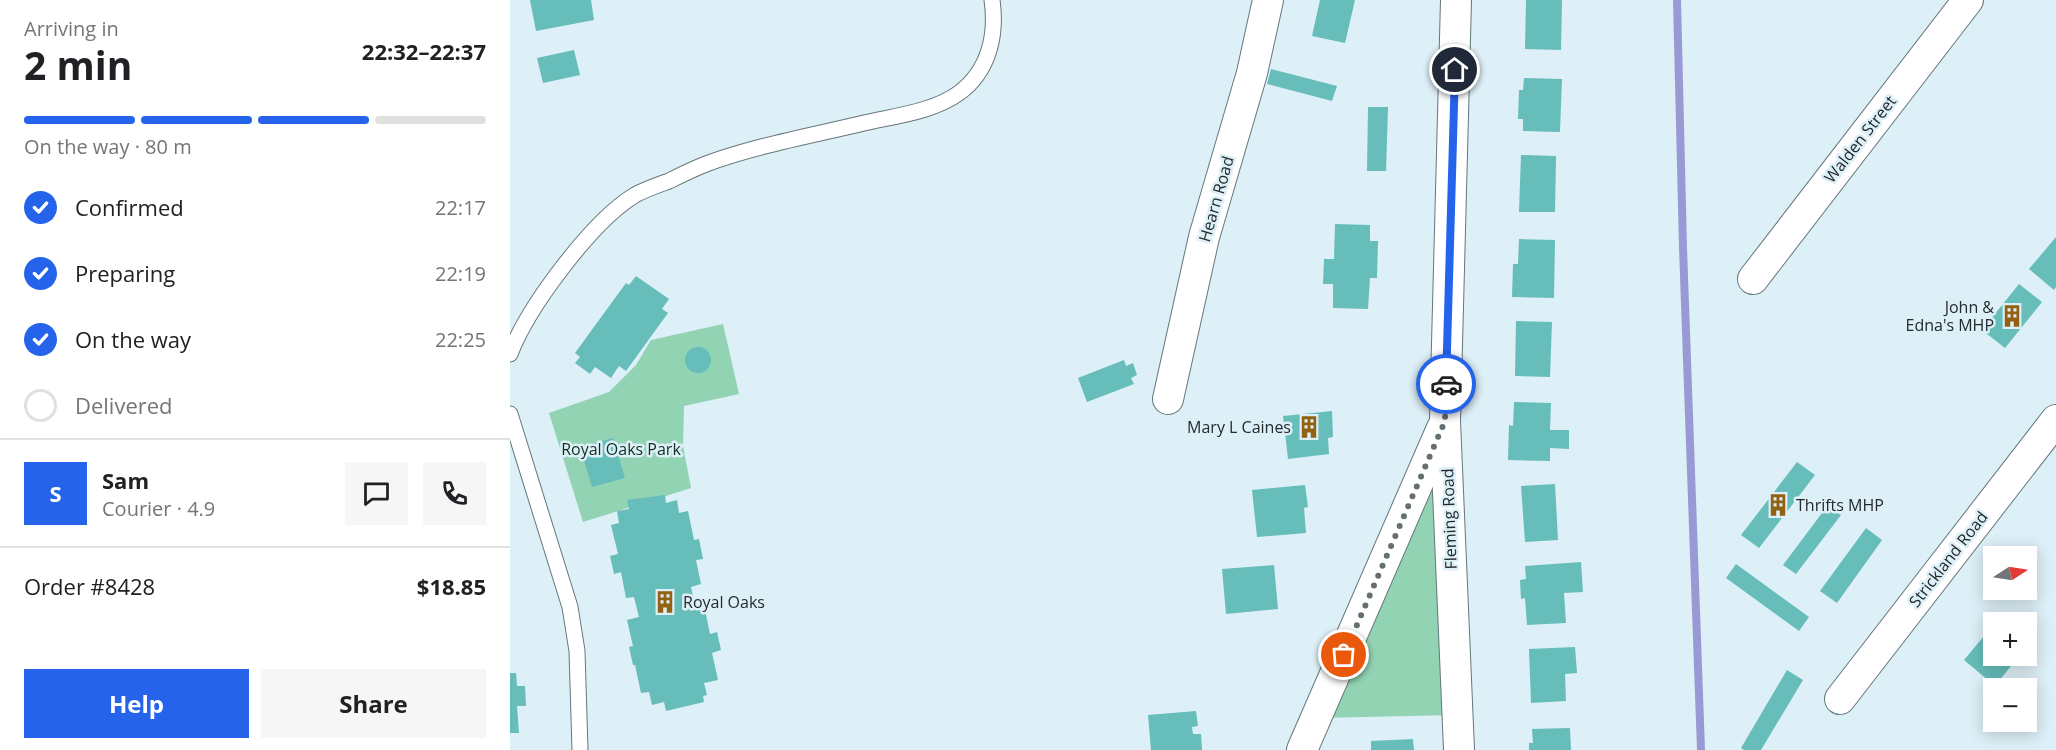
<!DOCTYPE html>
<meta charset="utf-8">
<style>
:root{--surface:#fff;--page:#f6f6f6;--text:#202124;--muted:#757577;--line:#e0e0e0;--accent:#2563eb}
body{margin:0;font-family:"Open Sans",sans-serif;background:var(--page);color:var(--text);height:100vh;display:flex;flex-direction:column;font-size:22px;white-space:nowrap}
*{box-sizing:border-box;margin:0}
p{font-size:20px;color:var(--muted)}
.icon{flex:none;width:33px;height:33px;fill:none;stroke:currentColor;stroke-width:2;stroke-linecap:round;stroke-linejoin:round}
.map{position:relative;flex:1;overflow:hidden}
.details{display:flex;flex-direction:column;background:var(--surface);width:510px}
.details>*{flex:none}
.needle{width:39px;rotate:78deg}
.controls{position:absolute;left:1473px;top:546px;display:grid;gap:12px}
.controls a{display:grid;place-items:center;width:54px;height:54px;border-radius:0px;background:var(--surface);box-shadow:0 3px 15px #0003;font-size:30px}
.pin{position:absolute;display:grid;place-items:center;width:51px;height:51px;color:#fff;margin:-26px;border:3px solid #fff;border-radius:50%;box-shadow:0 2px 6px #0007}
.courier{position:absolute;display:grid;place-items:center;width:60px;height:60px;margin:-30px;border:4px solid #2563eb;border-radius:50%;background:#fff;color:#222;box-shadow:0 2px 8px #0007}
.overview em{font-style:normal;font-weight:700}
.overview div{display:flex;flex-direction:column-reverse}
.overview{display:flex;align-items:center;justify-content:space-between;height:102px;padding:0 24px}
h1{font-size:39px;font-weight:700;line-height:45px}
.bar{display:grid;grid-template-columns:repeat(4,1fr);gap:9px 6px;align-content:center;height:72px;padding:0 24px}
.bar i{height:8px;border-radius:4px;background:var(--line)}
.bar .active{background:var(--accent)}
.bar p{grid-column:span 4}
.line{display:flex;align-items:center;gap:15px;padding:0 24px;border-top:2px solid var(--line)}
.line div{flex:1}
.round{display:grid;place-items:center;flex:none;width:63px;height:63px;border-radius:0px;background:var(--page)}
ol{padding:0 24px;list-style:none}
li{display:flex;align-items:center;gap:18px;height:66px}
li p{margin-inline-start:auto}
li .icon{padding:6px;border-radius:50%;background:var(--accent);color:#fff;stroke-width:4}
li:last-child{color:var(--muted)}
li i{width:33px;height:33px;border:3px solid var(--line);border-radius:50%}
.button{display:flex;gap:12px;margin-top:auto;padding:12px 24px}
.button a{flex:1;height:69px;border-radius:0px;background:var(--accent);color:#fff;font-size:24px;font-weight:700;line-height:69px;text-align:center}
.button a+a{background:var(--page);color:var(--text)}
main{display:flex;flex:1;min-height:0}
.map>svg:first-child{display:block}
.green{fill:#91d3b2}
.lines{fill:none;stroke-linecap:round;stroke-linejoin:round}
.stream{stroke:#999ad5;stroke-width:8}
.building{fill:#66bdba}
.lane-casing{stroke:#65767c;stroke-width:17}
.street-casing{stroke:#65767c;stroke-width:32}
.lane{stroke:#fff;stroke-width:15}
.street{stroke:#fff;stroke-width:30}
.done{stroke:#646f73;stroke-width:6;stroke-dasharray:0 10.8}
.route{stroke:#2563eb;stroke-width:8}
.labels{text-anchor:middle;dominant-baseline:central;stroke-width:5;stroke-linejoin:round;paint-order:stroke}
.street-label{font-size:16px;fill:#232a2c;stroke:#ddeff7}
.poi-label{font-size:16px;fill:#232a2c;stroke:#ddeff7;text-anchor:end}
.park-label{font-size:16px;fill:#103022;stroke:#ddeff7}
</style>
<main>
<section class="details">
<div class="overview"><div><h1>2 min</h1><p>Arriving in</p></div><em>22:32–22:37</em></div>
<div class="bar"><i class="active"></i><i class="active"></i><i class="active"></i><i></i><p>On the way · 80 m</p></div>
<ol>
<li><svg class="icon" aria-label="check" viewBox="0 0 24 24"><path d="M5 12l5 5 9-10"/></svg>Confirmed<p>22:17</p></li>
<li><svg class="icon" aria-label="check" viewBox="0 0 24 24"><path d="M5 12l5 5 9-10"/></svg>Preparing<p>22:19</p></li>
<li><svg class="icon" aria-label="check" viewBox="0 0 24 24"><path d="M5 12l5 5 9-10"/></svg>On the way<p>22:25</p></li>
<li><i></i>Delivered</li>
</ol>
<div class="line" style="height:108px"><b class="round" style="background:var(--accent);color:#fff">S</b><div><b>Sam</b><p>Courier · 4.9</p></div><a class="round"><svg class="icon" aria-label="chat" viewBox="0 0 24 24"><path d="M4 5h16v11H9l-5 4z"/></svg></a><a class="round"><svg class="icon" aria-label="phone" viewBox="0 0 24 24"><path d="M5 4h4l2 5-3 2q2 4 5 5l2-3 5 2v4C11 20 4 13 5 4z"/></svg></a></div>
<div class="line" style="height:78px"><div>Order #8428</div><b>$18.85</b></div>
<div class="button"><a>Help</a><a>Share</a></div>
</section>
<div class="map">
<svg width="1546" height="750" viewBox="0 0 1546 750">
<rect width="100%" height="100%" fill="#ddeff7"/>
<!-- green -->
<g class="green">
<path d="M213,324L229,394L174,406L173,446L181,488L73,522L39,413L99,392L126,365L141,340Z"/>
<path d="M919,462L937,465L947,715L806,718Z"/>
</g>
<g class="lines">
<!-- stream -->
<path class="stream" d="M1167,0L1173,248L1191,750"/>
</g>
<!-- building -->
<g class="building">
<path d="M20,0H81L84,20L26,31Z"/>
<path d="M810,0H845L835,43L802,36Z"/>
<path d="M1016,0H1052L1051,50L1015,49Z"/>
<path d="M64,50L70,75L33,83L27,58Z"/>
<path d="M761,69L827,86L822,101L757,84Z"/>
<path d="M1014,78L1052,79L1050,132L1013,131V119H1008L1009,90H1013Z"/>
<path d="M858,107H878L876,171H857Z"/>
<path d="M1011,155L1046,156L1045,212H1009Z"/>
<path d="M825,224L860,225V241H868L867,278H860L858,309L823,308V284H813L814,259H824Z"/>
<path d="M1546,237V287L1544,290L1519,269Z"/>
<path d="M1009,239L1045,240L1044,298L1002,297L1003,264H1008Z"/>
<path d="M126,276L159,299L152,309L158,313L116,371L109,366L101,378L85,367L80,374L65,363L70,357L65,353L116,283L119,285Z"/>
<path d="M1509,284L1532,302L1495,348L1472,330Z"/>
<path d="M1006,321L1042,322L1040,377L1005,376Z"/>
<circle cx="188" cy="360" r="13"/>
<path d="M614,360L616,366L623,363L627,375L621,378L624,384L577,402L568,378Z"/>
<path d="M1004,402L1041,403L1040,430H1059V449L1040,448V461L998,460L999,425L1003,426Z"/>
<path d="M822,411L823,437L818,438L819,454L778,459L773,416Z"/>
<path d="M103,438L115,478L82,487L70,447Z"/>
<path d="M1287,462L1305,475L1249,548L1231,535Z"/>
<path d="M1045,484L1048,540L1015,542L1011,486Z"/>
<path d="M795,485L798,507L794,508L796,533L747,537L742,490Z"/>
<path d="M155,495L156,503L167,500L169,513L178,511L184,540L189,539L193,559L186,560L191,584L181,587L185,607L194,605L200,634L207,632L211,650L202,653L208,680L194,683L197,695L193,696L194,702L156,711L154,702L142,705L139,692L131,693L125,665H123L119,647L123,646L117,620L129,617L124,597L116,598L111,572L104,574L100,556L108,554L101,525L109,523L107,511L119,509L117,500Z"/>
<path d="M1318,505L1331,515L1286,574L1273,565Z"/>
<path d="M1356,528L1372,540L1327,603L1310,591Z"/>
<path d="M1071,562L1073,592L1054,593L1056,623L1017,625L1015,598L1011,599L1010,580L1016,579L1015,566Z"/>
<path d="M1226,564L1299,617L1289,631L1216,578Z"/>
<path d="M764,565L768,609L716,614L712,569Z"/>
<path d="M1484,624V656H1509L1485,686L1454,660Z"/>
<path d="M1065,647L1067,673L1055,674L1056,701L1021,703L1019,649Z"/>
<path d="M1277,670L1293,680L1251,750H1234L1231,748Z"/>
<path d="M0,673H6L7,686H15L16,706H7L9,733H0Z"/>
<path d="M686,711L688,726L682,727L683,734H691L692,750H641L638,715Z"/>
<path d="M1060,728L1061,750H1019V743H1023L1022,729Z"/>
<path d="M903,739L904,750H861V741Z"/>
</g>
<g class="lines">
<!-- lane casing -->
<g class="lane-casing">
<g id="lane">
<path d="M0,354C18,307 82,221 125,195C136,189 148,185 159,181C171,175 183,169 196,164C244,146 304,135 354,123C384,116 423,112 449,93C479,71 487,35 482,0"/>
<path d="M0,414L60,607L67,651L70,750"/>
</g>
</g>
<!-- street casing -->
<g class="street-casing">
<g id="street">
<path d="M946,0L935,421L949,750"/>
<path d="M1243,279L1458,0"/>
<path d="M658,399L694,237L742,73L758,0"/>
<path d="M1330,699L1546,420"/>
<path d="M792,750L932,428"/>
</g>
</g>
<!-- lane -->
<use href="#lane" class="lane"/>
<!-- street -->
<use href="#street" class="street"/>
</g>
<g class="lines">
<!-- done -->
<path class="done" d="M834,655L935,421L936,384"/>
<!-- route -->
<path class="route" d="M936,384L945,70"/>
</g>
<!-- icons -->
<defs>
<g id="building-bare" transform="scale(1.8)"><path d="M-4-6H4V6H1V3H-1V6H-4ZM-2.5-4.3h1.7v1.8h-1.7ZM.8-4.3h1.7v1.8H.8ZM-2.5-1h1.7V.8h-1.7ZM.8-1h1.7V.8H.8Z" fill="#936112" stroke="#ddeff7" stroke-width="2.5" paint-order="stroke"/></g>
</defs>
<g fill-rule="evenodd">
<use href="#building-bare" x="1502" y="316"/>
<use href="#building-bare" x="799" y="427"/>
<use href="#building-bare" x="1268" y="505"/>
<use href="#building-bare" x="155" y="602"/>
</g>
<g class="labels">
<!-- street labels -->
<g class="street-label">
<text transform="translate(1350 139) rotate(-52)">Walden Street</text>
<text transform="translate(706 199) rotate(-74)">Hearn Road</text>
<text transform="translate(939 519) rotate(-92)">Fleming Road</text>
<text transform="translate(1438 559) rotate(-52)">Strickland Road</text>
</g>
<!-- poi labels -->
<g class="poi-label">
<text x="1484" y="307">John &amp;<tspan x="1484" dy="18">Edna's MHP</tspan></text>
<text x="781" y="427">Mary L Caines</text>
<text x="1286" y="505" text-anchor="start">Thrifts MHP</text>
<text x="173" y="602" text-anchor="start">Royal Oaks</text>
</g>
<!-- park labels -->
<g class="park-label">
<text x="111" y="449">Royal Oaks Park</text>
</g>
</g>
</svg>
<div class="controls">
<a><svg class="needle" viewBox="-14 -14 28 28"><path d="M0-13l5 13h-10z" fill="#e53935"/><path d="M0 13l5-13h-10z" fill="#757577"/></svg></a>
<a>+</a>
<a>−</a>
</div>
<div class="pin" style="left:834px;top:655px;background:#ea580c"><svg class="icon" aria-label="bag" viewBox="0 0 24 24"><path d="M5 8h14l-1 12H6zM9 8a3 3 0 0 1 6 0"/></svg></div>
<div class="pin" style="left:945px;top:70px;background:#1f2937"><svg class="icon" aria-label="home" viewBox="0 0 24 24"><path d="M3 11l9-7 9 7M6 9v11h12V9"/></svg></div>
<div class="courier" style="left:936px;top:384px"><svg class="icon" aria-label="car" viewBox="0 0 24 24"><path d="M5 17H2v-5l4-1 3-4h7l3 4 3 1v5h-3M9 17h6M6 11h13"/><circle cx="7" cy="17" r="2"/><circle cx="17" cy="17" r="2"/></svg></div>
</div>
</main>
